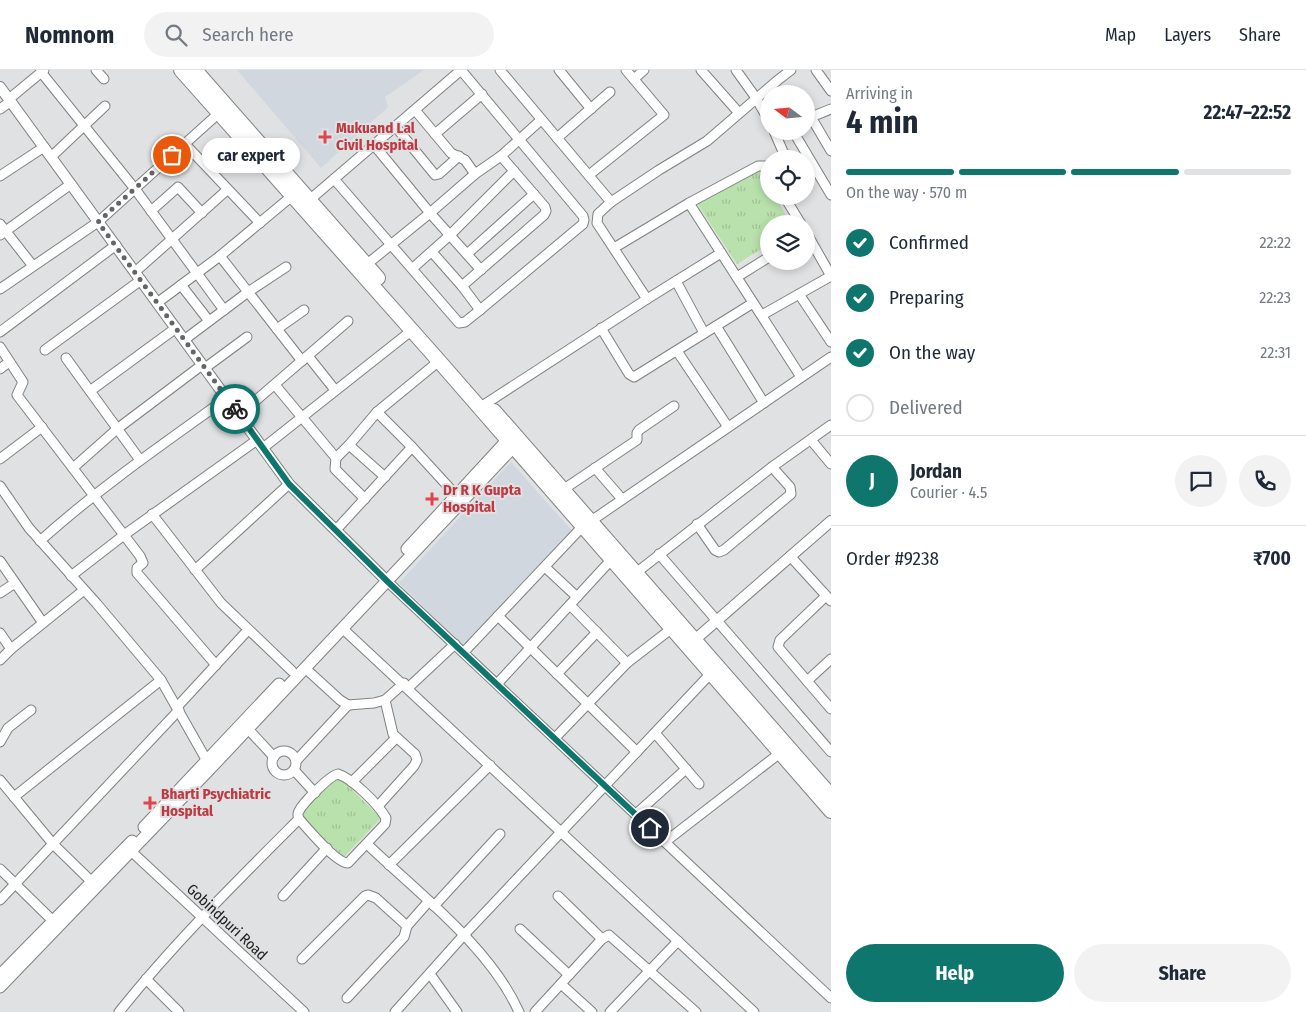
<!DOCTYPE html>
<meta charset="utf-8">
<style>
:root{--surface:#fff;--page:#f2f2f3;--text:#1f2937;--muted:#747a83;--line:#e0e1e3;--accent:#0f766e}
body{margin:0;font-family:"Fira Sans Condensed",sans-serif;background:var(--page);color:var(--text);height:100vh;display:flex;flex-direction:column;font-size:19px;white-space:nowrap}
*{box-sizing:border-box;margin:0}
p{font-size:16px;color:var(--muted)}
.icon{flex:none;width:28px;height:28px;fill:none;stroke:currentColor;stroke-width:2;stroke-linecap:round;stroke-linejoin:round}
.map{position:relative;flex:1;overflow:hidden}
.drawer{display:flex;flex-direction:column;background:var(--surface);width:475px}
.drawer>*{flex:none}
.needle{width:32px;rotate:286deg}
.fabs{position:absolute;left:760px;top:15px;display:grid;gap:10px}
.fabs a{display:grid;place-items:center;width:55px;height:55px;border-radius:50%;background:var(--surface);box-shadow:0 2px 8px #0003;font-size:25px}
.pin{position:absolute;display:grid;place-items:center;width:42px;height:42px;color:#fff;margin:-21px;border:2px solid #fff;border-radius:50%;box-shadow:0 1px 5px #0007}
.courier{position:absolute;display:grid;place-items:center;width:50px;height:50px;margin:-25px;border:4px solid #0f766e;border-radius:50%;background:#fff;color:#222;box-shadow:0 1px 6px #0007}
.bubble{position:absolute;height:35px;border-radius:18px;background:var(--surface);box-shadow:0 2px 8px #0003;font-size:16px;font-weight:700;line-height:35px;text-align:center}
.summary em{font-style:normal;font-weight:700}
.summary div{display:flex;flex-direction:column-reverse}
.summary{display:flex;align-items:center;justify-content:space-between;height:85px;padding:0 15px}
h1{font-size:32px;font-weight:700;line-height:38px}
.bar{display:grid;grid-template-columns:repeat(4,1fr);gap:8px 5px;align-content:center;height:60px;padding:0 15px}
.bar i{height:6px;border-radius:4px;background:var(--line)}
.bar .current{background:var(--accent)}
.bar p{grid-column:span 4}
.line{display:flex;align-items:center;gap:12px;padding:0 15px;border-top:1px solid var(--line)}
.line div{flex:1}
.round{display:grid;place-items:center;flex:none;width:52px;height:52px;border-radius:26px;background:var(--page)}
ol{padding:0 15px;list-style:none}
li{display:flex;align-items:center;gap:15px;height:55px}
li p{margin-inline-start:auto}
li .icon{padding:5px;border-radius:50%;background:var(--accent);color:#fff;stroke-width:4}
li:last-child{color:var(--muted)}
li i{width:28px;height:28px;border:2px solid var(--line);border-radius:50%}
.action{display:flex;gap:10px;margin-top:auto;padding:10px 15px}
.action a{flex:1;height:58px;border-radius:30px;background:var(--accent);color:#fff;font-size:20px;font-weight:700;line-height:58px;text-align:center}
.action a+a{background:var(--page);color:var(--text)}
header{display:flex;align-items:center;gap:30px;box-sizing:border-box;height:70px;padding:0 25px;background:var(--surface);border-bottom:1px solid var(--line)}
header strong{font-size:24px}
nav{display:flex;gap:28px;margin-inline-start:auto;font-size:18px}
.search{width:350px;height:45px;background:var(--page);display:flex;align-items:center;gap:12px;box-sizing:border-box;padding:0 18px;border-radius:28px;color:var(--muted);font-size:19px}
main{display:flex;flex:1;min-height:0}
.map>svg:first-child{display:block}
.built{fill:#d1d7df}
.park{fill:url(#park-tufts)}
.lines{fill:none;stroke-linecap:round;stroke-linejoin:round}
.minor-casing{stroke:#7f8081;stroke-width:11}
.tertiary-casing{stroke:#7f8081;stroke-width:12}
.secondary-casing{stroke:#7f8081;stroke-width:13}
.primary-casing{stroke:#7f8081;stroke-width:16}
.minor{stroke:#fff;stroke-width:9}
.tertiary{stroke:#fff;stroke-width:10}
.secondary{stroke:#fff;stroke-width:11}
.primary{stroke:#fff;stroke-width:14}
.done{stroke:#636465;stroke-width:5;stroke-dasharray:0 9}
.route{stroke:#0f766e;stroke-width:6}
.health-dot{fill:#e0444e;stroke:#e0e1e2;stroke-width:2}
.labels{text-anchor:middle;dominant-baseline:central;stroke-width:4;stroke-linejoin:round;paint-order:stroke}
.health-label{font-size:15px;font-weight:bold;fill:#be3a42;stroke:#e0e1e2;text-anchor:start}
.street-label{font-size:15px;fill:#202121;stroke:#e0e1e2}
</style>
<header>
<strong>Nomnom</strong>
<div class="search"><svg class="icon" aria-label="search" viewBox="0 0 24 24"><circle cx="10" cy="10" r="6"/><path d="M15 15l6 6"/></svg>Search here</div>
<nav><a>Map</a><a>Layers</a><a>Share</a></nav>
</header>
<main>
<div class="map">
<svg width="831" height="942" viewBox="0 0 831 942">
<defs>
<pattern id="park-tufts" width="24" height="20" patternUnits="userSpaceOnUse" patternTransform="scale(1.25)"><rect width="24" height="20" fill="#b9e1ac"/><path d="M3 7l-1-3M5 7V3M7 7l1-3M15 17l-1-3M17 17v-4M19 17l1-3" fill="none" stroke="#9fc194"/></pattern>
</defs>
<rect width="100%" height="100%" fill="#e0e1e2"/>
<!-- built -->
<g class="built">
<path d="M237,0H424L385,27L388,37L321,98Z"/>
<path d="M511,392L573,462L465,577L399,513Z"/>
</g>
<!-- park -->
<g class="park">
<path d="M760,100L769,115V126H775L791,154H769V174L737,194L696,132Z"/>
<path d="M337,705L381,748L344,787L299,745Z"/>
</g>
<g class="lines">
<!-- minor casing -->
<g class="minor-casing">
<g id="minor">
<path d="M96,0L104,9"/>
<path d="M500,0L611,132"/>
<path d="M559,0L591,39"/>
<path d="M701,0L739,43"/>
<path d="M736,0L756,28L769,51"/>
<path d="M816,0L831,21"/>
<path d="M41,2L135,119L224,240"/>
<path d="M634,9L644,0"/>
<path d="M9,29L44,0"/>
<path d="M0,39L11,31"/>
<path d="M415,40L451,83L465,90L475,104"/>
<path d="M811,47L831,81"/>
<path d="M806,49L831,39"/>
<path d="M395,56L435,105L439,104L459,86"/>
<path d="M774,61L784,84L777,89"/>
<path d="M793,61L831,125"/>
<path d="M435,64L482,24"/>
<path d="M557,68L610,22"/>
<path d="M185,74L260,153"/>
<path d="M374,75L430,143L481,200"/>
<path d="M51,87L105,36"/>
<path d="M589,105L664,45L626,0"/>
<path d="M0,106L44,77"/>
<path d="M334,109L459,253L465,252L480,240L583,154L584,150L583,146L461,0"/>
<path d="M784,126L801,154"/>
<path d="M306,133L461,0"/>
<path d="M689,133L801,307"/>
<path d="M151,141L178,117L202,143"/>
<path d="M0,154L33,196"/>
<path d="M806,162L831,206"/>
<path d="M0,165L71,114"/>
<path d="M614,178L689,133L758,96H765L769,101"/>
<path d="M432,182L462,216L480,240"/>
<path d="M467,184L534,124"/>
<path d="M220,186L302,291"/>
<path d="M366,195L430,143L475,104L501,86L541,50"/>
<path d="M413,198L450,165L514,101"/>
<path d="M135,202L227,120"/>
<path d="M737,207L769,187"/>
<path d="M676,211L704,263"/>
<path d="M181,215L209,251"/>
<path d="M462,216L544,145L546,141L545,137L501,86"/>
<path d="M0,219L98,152L219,43"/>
<path d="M799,224L831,272"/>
<path d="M647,229L597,153L598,144L611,132L659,100L707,71L778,10L791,0"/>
<path d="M157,233L220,186L292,126"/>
<path d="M762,245L831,206"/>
<path d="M716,256L764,333"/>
<path d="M601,258L629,304L634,307L753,233"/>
<path d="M277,259L304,240"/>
<path d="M0,262L116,175"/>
<path d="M184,270L248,222L286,197"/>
<path d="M0,277L23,312L17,325L140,486L143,493L137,498V503L216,595"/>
<path d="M45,280L141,210"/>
<path d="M677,281L728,357"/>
<path d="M308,286L335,320"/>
<path d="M66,288L140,390"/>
<path d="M205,298L247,267"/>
<path d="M0,299L9,292"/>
<path d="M275,315L336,388"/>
<path d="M90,321L176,258"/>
<path d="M479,338L647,229L721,183"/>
<path d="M377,342L412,377L456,425"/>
<path d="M239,345L348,251"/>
<path d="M811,370L831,394"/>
<path d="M349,375L377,342L439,291"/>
<path d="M263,378L411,261"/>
<path d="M0,389L42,357"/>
<path d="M73,398L117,359L202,295"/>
<path d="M595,398L622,429"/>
<path d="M0,416L29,458L97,534L161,610L207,691"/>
<path d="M564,419L634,372L637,370V363L639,360L674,336"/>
<path d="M365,429L335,399L336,388L349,375L385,407"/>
<path d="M152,444L221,533L292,601"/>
<path d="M591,451L831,287"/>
<path d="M697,454L715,480L719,482L724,480L791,424L790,417L772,397"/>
<path d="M336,460L412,377"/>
<path d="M40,471C99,418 163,374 227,328"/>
<path d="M659,484L831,682"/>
<path d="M790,486L831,531"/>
<path d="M0,491L43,553"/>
<path d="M545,497L577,527"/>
<path d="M195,500L289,414"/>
<path d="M71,506L124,465L257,370"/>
<path d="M632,506L772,397L831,355"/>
<path d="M388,512L831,928"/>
<path d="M0,523L15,513"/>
<path d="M826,526L780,570L778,577L831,639"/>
<path d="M570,535L627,593"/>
<path d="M498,546L637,682"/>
<path d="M342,558L754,942"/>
<path d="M0,563L11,579"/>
<path d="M464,582L582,457"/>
<path d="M0,590L11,579L84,520"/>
<path d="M305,598L340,630L348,635L374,633L385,630L404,613"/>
<path d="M557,604L597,562"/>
<path d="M807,611L831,589"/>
<path d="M497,614L611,490"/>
<path d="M408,618L455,574"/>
<path d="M177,637L248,560"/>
<path d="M248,659L274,687"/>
<path d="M655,663L699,714"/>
<path d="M555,668L627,593L671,559"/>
<path d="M0,672L8,658L31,640"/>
<circle cx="284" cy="693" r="12"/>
<path d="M296,691L348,635"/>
<path d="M294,700L315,723"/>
<path d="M338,704C353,709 378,734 386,748L385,754L348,793C336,793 308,759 299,749C298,745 297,745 299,741C303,733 329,706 338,704Z"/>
<path d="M0,710L53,774L95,815"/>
<path d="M352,712L396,668"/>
<path d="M14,727L161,610"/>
<path d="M378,736L414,696L417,690L415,684L393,664L385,630"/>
<path d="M636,744L686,699"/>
<path d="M665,772L780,683"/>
<path d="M367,774C418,823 490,877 519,942"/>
<path d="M132,782L304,942"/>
<path d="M389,795L490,695"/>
<path d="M0,799L53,851"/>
<path d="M283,826L327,778"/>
<path d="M558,826L602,869"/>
<path d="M0,830L179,640"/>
<path d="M434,836L500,764"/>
<path d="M520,859L569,905"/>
<path d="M302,889L365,826L368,825L376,828L407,856"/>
<path d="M430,904L457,942"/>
<path d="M146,909L179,942"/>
<path d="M561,914L592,942"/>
<path d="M347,928L404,867L407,856L429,831"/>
<path d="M119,942C174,873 236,812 299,749"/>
<path d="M395,942L463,866L714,600"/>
<path d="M535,942L602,869L609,865L696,942"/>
<path d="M610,942L678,871"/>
</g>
</g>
<!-- tertiary casing -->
<g class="tertiary-casing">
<g id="tertiary">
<path d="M0,17L289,414L388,512"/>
<path d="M690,574L831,451"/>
</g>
</g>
<!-- secondary casing -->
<g class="secondary-casing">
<g id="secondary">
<path d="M407,479L513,364"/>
<path d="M144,757L279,614"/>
<path d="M0,905L132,771"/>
<path d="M0,917L208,701L518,372"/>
</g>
</g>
<!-- primary casing -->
<g class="primary-casing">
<g id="primary">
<path d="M181,0L439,291L831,741"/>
<path d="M195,0L378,208"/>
<path d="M494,341L831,726"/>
</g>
</g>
<!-- minor -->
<use href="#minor" class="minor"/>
<!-- tertiary -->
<use href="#tertiary" class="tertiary"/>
<!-- secondary -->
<use href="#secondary" class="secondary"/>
<!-- primary -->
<use href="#primary" class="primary"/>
</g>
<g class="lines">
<!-- done -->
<path class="done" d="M172,85L98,152L235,339"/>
<!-- route -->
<path class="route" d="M235,339L289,414L388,512L650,758"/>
</g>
<!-- markers -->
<g class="health-dot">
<path d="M322.5 59.5h5v5h5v5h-5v5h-5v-5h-5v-5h5z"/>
<path d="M429.5 421.5h5v5h5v5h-5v5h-5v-5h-5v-5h5z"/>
<path d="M147.5 725.5h5v5h5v5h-5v5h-5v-5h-5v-5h5z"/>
</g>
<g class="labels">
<!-- health labels -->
<g class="health-label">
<text x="336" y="58">Mukuand Lal<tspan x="336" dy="17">Civil Hospital</tspan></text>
<text x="443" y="420">Dr R K Gupta<tspan x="443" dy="17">Hospital</tspan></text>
<text x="161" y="724">Bharti Psychiatric<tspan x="161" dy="17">Hospital</tspan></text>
</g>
<!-- street labels -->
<g class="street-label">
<text transform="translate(227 852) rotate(43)">Gobindpuri Road</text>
</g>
</g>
</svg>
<div class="fabs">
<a><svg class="needle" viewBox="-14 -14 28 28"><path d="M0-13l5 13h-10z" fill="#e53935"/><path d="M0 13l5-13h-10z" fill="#747a83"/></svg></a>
<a><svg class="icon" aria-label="locate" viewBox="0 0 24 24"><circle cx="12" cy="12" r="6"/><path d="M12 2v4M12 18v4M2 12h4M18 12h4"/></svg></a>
<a><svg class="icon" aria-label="layers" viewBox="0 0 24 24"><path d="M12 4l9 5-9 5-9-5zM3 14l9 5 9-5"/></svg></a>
</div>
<div class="pin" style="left:172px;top:85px;background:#ea580c"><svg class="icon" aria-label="bag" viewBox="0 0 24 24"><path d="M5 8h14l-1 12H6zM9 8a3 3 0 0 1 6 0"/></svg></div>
<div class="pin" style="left:650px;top:758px;background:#1f2937"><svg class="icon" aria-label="home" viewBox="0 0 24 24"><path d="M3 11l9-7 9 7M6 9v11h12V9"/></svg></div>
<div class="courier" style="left:235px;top:339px"><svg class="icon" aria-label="bike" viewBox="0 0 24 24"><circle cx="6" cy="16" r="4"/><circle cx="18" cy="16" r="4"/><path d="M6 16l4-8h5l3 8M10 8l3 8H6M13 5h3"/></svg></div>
<div class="bubble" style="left:202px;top:68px;width:98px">car expert</div>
</div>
<section class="drawer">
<div class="summary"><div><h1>4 min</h1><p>Arriving in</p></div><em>22:47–22:52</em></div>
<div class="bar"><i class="current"></i><i class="current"></i><i class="current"></i><i></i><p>On the way · 570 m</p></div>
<ol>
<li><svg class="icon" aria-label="check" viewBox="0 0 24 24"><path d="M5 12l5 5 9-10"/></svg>Confirmed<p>22:22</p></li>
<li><svg class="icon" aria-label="check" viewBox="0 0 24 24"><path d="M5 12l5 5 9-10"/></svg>Preparing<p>22:23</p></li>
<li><svg class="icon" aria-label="check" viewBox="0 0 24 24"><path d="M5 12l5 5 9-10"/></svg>On the way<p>22:31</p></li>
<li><i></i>Delivered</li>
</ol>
<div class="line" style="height:90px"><b class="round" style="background:var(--accent);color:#fff">J</b><div><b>Jordan</b><p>Courier · 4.5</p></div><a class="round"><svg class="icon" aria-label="chat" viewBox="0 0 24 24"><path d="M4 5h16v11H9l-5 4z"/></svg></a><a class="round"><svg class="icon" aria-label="phone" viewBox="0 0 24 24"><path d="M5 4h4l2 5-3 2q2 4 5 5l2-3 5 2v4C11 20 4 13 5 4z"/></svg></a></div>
<div class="line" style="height:65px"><div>Order #9238</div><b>₹700</b></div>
<div class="action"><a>Help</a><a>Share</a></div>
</section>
</main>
